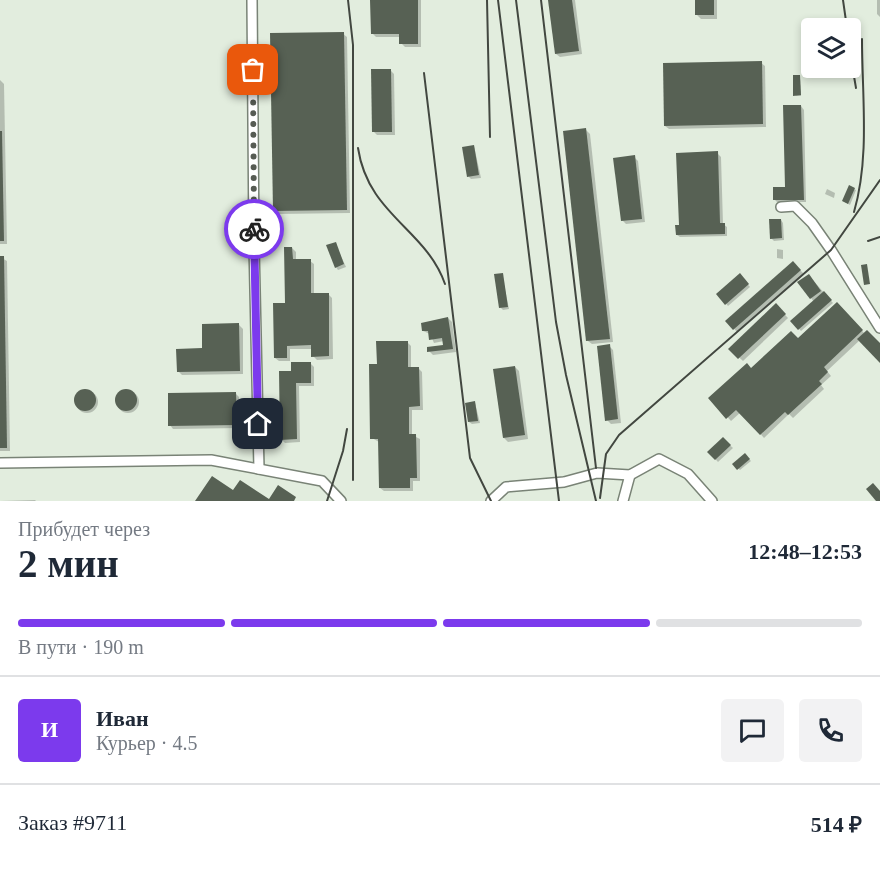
<!DOCTYPE html>
<html lang="ru">
<meta charset="utf-8">
<style>
:root{--surface:#fff;--page:#f2f2f3;--text:#1f2937;--muted:#747a83;--line:#e0e1e3;--accent:#7c3aed}
body{margin:0;font-family:Georgia,serif;background:var(--page);color:var(--text);height:100vh;display:flex;flex-direction:column;font-size:22px;white-space:nowrap}
*{box-sizing:border-box;margin:0}
p{font-size:20px;color:var(--muted)}
.icon{flex:none;width:33px;height:33px;fill:none;stroke:currentColor;stroke-width:2;stroke-linecap:round;stroke-linejoin:round}
.map{position:relative;height:501px;overflow:hidden}
.side{display:flex;flex-direction:column;background:var(--surface);flex:1}
.side>*{flex:none}
.fabs{position:absolute;left:801px;top:18px;display:grid;gap:12px}
.fabs a{display:grid;place-items:center;width:60px;height:60px;border-radius:6px;background:var(--surface);box-shadow:0 3px 9px #0003;font-size:30px}
.pin{position:absolute;display:grid;place-items:center;width:51px;height:51px;color:#fff;margin:-26px;border-radius:12px;box-shadow:0 3px 9px #0006}
.courier{position:absolute;display:grid;place-items:center;width:60px;height:60px;margin:-30px;border:4px solid #7c3aed;border-radius:50%;background:#fff;color:#222;box-shadow:0 2px 8px #0007}
.overview em{font-style:normal;font-weight:800}
.overview div{display:flex;flex-direction:column-reverse}
.overview{display:flex;align-items:center;justify-content:space-between;height:102px;padding:0 18px}
h1{font-size:39px;font-weight:800;line-height:45px}
.bar{display:grid;grid-template-columns:repeat(4,1fr);gap:9px 6px;align-content:center;height:72px;padding:0 18px}
.bar i{height:8px;border-radius:4px;background:var(--line)}
.bar .current{background:var(--accent)}
.bar p{grid-column:span 4}
.line{display:flex;align-items:center;gap:15px;padding:0 18px;border-top:2px solid var(--line)}
.line div{flex:1}
.round{display:grid;place-items:center;flex:none;width:63px;height:63px;border-radius:6px;background:var(--page)}
.map>svg:first-child{display:block}
.shadow{fill:#0003}
.building{fill:#576154}
.lines{fill:none;stroke-linecap:round;stroke-linejoin:round}
.minor-casing{stroke:#798376;stroke-width:12}
.minor{stroke:#fff;stroke-width:9}
.rail{stroke:#424740;stroke-width:2}
.done{stroke:#565b53;stroke-width:6;stroke-dasharray:0 10.8}
.route{stroke:#7c3aed;stroke-width:8}
</style>
<div class="map">
<svg width="880" height="501" viewBox="0 0 880 501">
<rect width="100%" height="100%" fill="#e2edde"/>
<!-- shadow -->
<g class="shadow">
<path d="M372,0H421V47H405L401,43V37H376L372,33Z"/>
<path d="M549,0H575L582,54L560,57L556,54Z"/>
<path d="M697,0H717V19H701L697,15Z"/>
<path d="M877,0H880V17L877,14Z"/>
<path d="M343,34L347,37L350,213L278,214L274,210Z"/>
<path d="M761,63L765,66L766,127L669,129L665,126Z"/>
<path d="M390,70L394,74L395,135H377L374,132Z"/>
<path d="M800,76L801,96H796L795,95Z"/>
<path d="M0,80L4,84L7,244H0Z"/>
<path d="M801,106L804,110L806,202H777L775,200L787,188Z"/>
<path d="M586,130L590,134L613,342L592,344L588,341Z"/>
<path d="M474,146L481,178L471,179L469,177Z"/>
<path d="M717,153L721,157L723,224L727,227V236L680,237L677,235Z"/>
<path d="M634,157L638,161L645,222L626,224L622,220Z"/>
<path d="M849,187L856,190L850,205L845,202Z"/>
<path d="M827,189L835,193L834,198L825,194Z"/>
<path d="M781,220L783,223L784,240L774,241L771,238Z"/>
<path d="M335,243L346,267L338,270L336,267Z"/>
<path d="M292,248L296,252V261H310L314,264V294H328L332,298L333,359L317,360L313,356V349H290V361H279L275,358L286,304Z"/>
<path d="M777,249L783,250V259L777,258Z"/>
<path d="M0,257L7,261L10,451H0Z"/>
<path d="M793,263L804,274L737,332L727,321Z"/>
<path d="M502,274L509,309L503,310L500,307Z"/>
<path d="M740,275L750,287L728,306L718,294Z"/>
<path d="M811,278L833,303L801,331L792,321L814,302L811,298Z"/>
<path d="M837,304L865,334L880,345V361L860,340L827,371L831,376L821,385L824,389L793,418L789,414L764,438L741,412L731,421L710,398L798,340Z"/>
<path d="M776,305L788,318L743,361L730,349Z"/>
<path d="M448,318L452,322L456,352L433,355L429,351L445,346L444,341L434,343L430,334L423,331Z"/>
<path d="M239,325L243,329V374L182,375L178,371Z"/>
<path d="M407,342L411,346V368H418L422,372L423,410H412V435L420,439V481H413V491H384L380,488L379,442L372,438L378,365Z"/>
<path d="M609,346L613,350L621,423L611,424L607,420Z"/>
<path d="M310,363L314,367V386H299L300,442L285,443L281,439L292,372Z"/>
<path d="M515,367L519,371L528,439L508,442L504,438Z"/>
<circle cx="128" cy="402" r="11"/>
<circle cx="87" cy="402" r="11"/>
<path d="M236,394L239,397L240,428L173,429L170,425Z"/>
<path d="M475,403L480,423L472,424L469,422Z"/>
<path d="M723,439L733,448L718,462L709,452Z"/>
<path d="M745,455L751,461L740,470L734,464Z"/>
<path d="M35,500L36,501H0Z"/>
</g>
<!-- building -->
<g class="building">
<path d="M370,0H418V44H399V34H371Z"/>
<path d="M548,0H572L579,51L555,54Z"/>
<rect x="695" y="0" width="19" height="15"/>
<path d="M344,32L347,210L273,211L270,33Z"/>
<path d="M762,61L763,124L664,126L663,63Z"/>
<path d="M371,69H391L392,132H372Z"/>
<path d="M793,75H800L801,95L793,96Z"/>
<path d="M783,105H801L804,200H773V187H785Z"/>
<path d="M586,128L610,339L586,341L563,131Z"/>
<path d="M0,131H2L4,241H0Z"/>
<path d="M474,145L479,175L467,177L462,147Z"/>
<path d="M718,151L720,223H725V234L676,235L675,225H679L676,153Z"/>
<path d="M635,155L642,219L621,221L613,158Z"/>
<path d="M849,185L855,188L848,204L842,201Z"/>
<path d="M769,219H781L782,238L770,239Z"/>
<path d="M336,242L344,264L335,268L326,245Z"/>
<path d="M284,247H292L293,259H311V293H329V356L311,357V345L287,346V358H274L273,303H285Z"/>
<path d="M0,256H4L7,448H0Z"/>
<path d="M793,261L801,270L733,330L725,321Z"/>
<path d="M867,264L870,284L864,285L861,265Z"/>
<path d="M503,273L508,307L499,308L494,274Z"/>
<path d="M740,273L749,284L725,305L716,294Z"/>
<path d="M809,274L821,291L810,299L797,282Z"/>
<path d="M824,291L832,300L798,330L790,321Z"/>
<path d="M837,302L863,330L824,367L828,372L819,381L822,384L788,415L785,412L760,435L736,410L726,419L708,398L747,363L751,368L791,331L798,338Z"/>
<path d="M776,303L786,314L738,359L728,349Z"/>
<path d="M448,317L453,349L427,352V347L443,345L442,338L429,340L428,331H422L421,323Z"/>
<path d="M239,323L240,371L177,372L176,349L202,348V324Z"/>
<path d="M867,330L880,343V363L857,339Z"/>
<path d="M376,341H408V367H419L420,406L409,407V434H416L417,478H410V488H379L378,439H370L369,364H377Z"/>
<path d="M610,344L618,419L605,421L597,346Z"/>
<path d="M291,362H311V383H296L297,439L280,440L279,371H291Z"/>
<path d="M515,366L525,435L503,438L493,369Z"/>
<circle cx="126" cy="400" r="11"/>
<circle cx="85" cy="400" r="11"/>
<path d="M236,392L237,425L168,426V393Z"/>
<path d="M475,401L478,421L468,422L465,403Z"/>
<path d="M723,437L731,445L715,460L707,452Z"/>
<path d="M745,453L750,459L737,470L732,464Z"/>
<path d="M212,476L233,490L240,480L269,499L278,485L296,497L294,501H195Z"/>
<path d="M873,483L880,491V501H876L866,489Z"/>
</g>
<g class="lines">
<!-- minor casing -->
<g class="minor-casing">
<g id="minor">
<path d="M252,0L254,245L259,469"/>
<path d="M781,207L795,206L812,223L831,250L880,328"/>
<path d="M0,463L211,460L322,481L341,501"/>
<path d="M491,501L506,487L564,482L597,473L630,475L659,459L688,474L712,501"/>
<path d="M623,501L630,475"/>
</g>
</g>
<!-- minor -->
<use href="#minor" class="minor"/>
<!-- rail -->
<g class="rail">
<path d="M348,0L353,45V480"/>
<path d="M487,0L490,137"/>
<path d="M498,0L559,501"/>
<path d="M516,0L556,322L566,375L596,501"/>
<path d="M541,0L596,468"/>
<path d="M843,0L847,28"/>
<path d="M850,53L856,88"/>
<path d="M424,73L470,458L491,501"/>
<path d="M358,148C368,215 426,229 445,284"/>
<path d="M854,212C870,157 862,96 862,39"/>
<path d="M868,241L880,237"/>
<path d="M600,498L606,454L619,435L831,250L880,180"/>
<path d="M327,501L343,451L347,429"/>
</g>
</g>
<g class="lines">
<!-- done -->
<path class="done" d="M253,70L254,229"/>
<!-- route -->
<path class="route" d="M254,229L258,424"/>
</g>
</svg>
<div class="fabs">
<a><svg class="icon" aria-label="layers" viewBox="0 0 24 24"><path d="M12 4l9 5-9 5-9-5zM3 14l9 5 9-5"/></svg></a>
</div>
<div class="pin" style="left:253px;top:70px;background:#ea580c"><svg class="icon" aria-label="bag" viewBox="0 0 24 24"><path d="M5 8h14l-1 12H6zM9 8a3 3 0 0 1 6 0"/></svg></div>
<div class="pin" style="left:258px;top:424px;background:#1f2937"><svg class="icon" aria-label="home" viewBox="0 0 24 24"><path d="M3 11l9-7 9 7M6 9v11h12V9"/></svg></div>
<div class="courier" style="left:254px;top:229px"><svg class="icon" aria-label="bike" viewBox="0 0 24 24"><circle cx="6" cy="16" r="4"/><circle cx="18" cy="16" r="4"/><path d="M6 16l4-8h5l3 8M10 8l3 8H6M13 5h3"/></svg></div>
</div>
<section class="side">
<div class="overview"><div><h1>2 мин</h1><p>Прибудет через</p></div><em>12:48–12:53</em></div>
<div class="bar"><i class="current"></i><i class="current"></i><i class="current"></i><i></i><p>В пути · 190 m</p></div>
<div class="line" style="height:108px"><b class="round" style="background:var(--accent);color:#fff">И</b><div><b>Иван</b><p>Курьер · 4.5</p></div><a class="round"><svg class="icon" aria-label="chat" viewBox="0 0 24 24"><path d="M4 5h16v11H9l-5 4z"/></svg></a><a class="round"><svg class="icon" aria-label="phone" viewBox="0 0 24 24"><path d="M5 4h4l2 5-3 2q2 4 5 5l2-3 5 2v4C11 20 4 13 5 4z"/></svg></a></div>
<div class="line" style="height:78px"><div>Заказ #9711</div><b>514 ₽</b></div>
</section>
